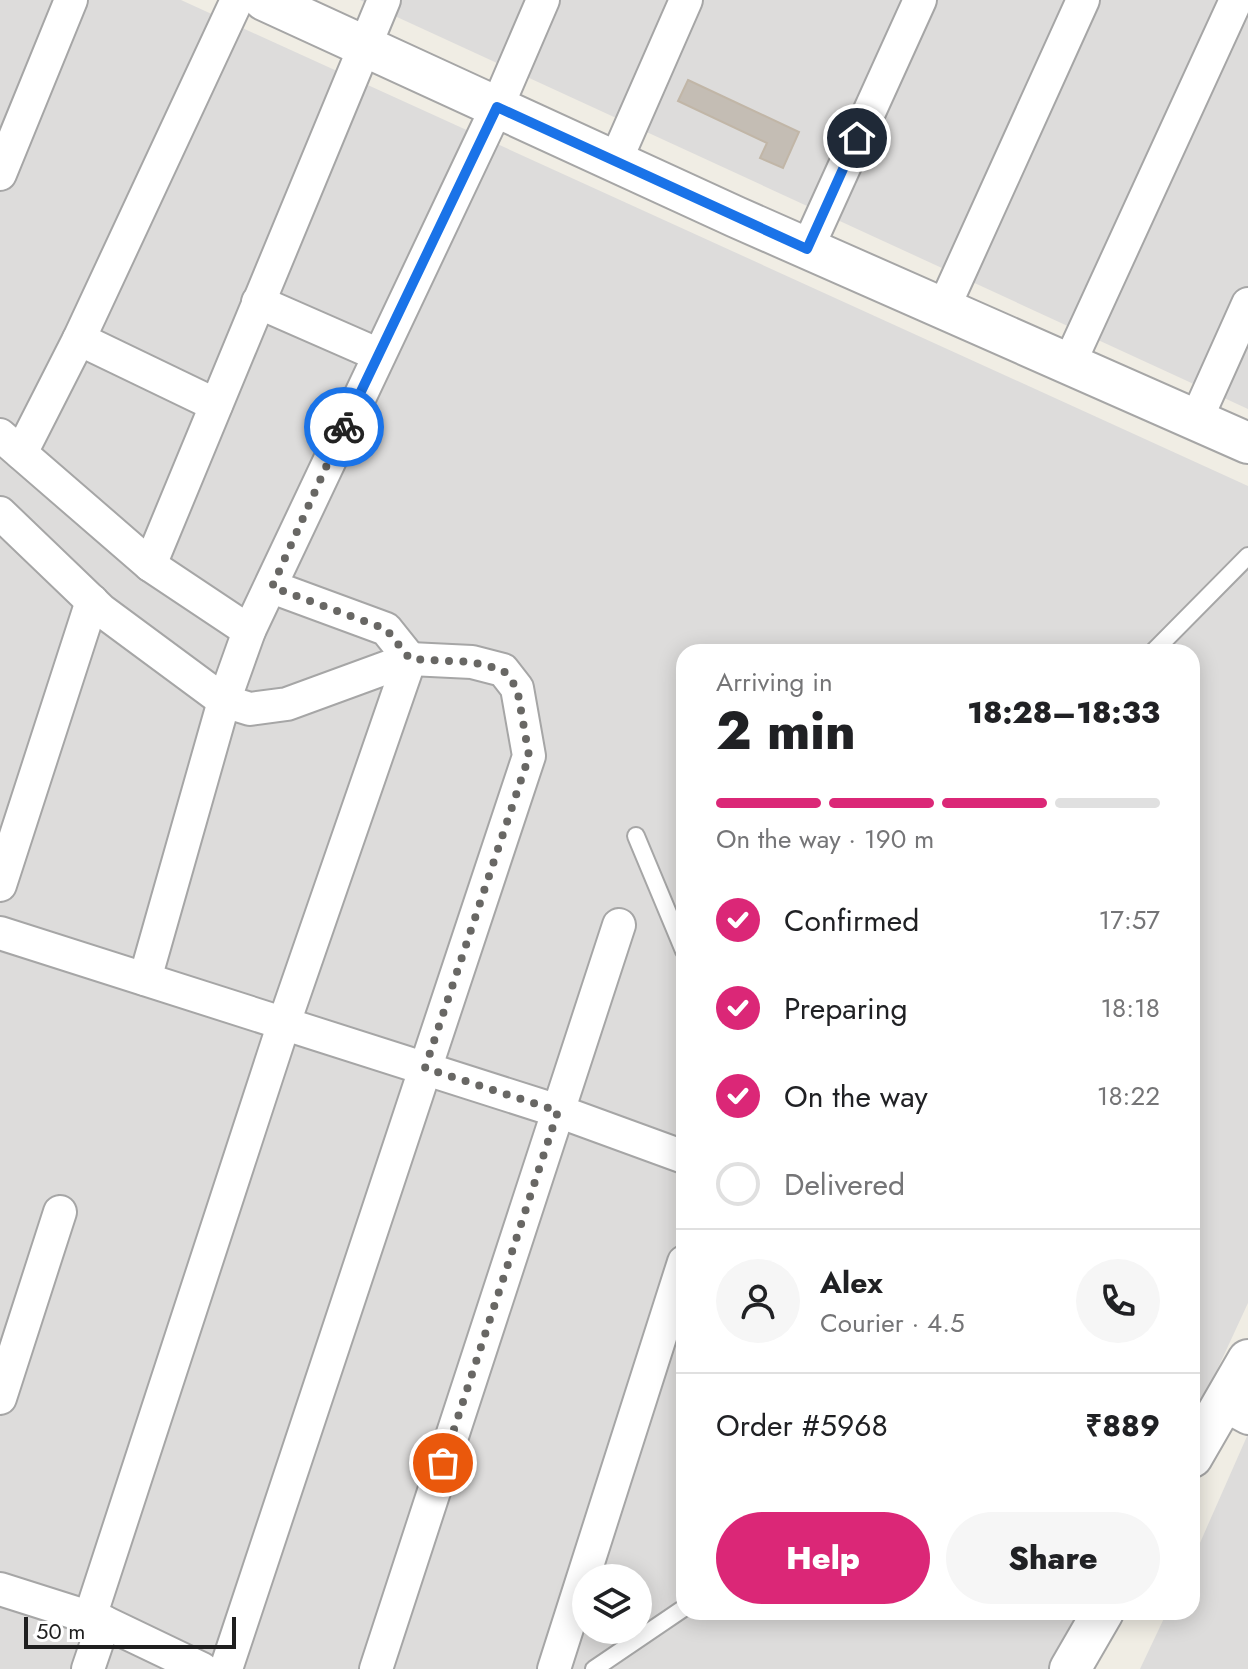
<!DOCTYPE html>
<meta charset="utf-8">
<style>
:root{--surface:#fff;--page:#f6f6f6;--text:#202124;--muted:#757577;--line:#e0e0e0;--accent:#db2777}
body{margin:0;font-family:Jost,sans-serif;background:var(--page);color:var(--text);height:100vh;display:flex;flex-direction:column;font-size:30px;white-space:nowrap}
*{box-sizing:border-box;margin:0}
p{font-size:26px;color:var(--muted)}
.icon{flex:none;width:44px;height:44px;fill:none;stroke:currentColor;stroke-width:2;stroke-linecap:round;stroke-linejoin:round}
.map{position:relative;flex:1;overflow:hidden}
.sheet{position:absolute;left:676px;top:644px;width:524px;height:976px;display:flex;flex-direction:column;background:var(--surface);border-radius:24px;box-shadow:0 4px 20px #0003}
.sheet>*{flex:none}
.fabs{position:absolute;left:572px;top:1564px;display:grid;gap:16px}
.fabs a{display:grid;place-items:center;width:80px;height:80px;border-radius:50%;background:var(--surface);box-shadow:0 4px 20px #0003;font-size:40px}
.scale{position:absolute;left:24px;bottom:20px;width:212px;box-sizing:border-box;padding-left:8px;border:4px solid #1f1f1f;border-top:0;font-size:22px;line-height:28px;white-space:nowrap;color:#1f1f1f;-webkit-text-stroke:6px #fff;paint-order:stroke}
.pin{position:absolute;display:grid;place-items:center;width:68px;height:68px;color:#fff;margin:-34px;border:4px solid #fff;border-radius:50%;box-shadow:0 2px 8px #0007}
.courier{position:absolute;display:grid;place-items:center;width:80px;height:80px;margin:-40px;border:6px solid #1a73e8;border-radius:50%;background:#fff;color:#222;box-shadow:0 2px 10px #0007}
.summary em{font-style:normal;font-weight:800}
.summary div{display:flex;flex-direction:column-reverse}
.summary{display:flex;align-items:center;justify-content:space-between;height:136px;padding:0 40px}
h1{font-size:52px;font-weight:800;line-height:60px}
.bar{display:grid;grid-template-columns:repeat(4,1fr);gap:12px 8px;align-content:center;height:96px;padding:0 40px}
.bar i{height:10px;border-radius:6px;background:var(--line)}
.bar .current{background:var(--accent)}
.bar p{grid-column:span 4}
.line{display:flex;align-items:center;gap:20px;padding:0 40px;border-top:2px solid var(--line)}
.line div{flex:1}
.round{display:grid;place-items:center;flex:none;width:84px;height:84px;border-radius:42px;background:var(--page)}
ol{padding:0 40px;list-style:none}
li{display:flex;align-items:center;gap:24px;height:88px}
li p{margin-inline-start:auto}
li .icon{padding:8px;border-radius:50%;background:var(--accent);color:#fff;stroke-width:4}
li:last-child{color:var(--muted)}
li i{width:44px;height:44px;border:4px solid var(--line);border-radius:50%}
.cta{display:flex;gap:16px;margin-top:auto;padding:16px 40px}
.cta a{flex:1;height:92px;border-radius:48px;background:var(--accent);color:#fff;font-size:32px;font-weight:800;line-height:92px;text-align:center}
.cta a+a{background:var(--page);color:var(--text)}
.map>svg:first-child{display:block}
.residential{fill:#dddcdb;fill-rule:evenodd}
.building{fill:#c4bdb4;stroke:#c1b6a7;stroke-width:2}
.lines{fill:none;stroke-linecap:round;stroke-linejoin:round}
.service-casing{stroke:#a6a6a6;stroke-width:20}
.minor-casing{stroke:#a6a6a6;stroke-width:36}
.tertiary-casing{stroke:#a6a6a6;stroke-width:44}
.service{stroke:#fff;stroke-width:16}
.minor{stroke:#fff;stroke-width:32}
.tertiary{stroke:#fff;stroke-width:40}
.done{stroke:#686764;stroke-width:8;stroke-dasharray:0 14.4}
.route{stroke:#1a73e8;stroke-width:10}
</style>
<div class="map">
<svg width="1248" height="1669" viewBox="0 0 1248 1669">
<rect width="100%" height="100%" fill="#f0ede4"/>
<!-- residential -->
<g class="residential">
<path d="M0,0H181L1248,486V1303L1192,1424V652H684V1612H1106L1080,1669H0ZM586,1578H638V1630H586Z"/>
<path d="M360,0H1248V409Z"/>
<path d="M1248,1434V1669H1140L1167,1612H1192V1561Z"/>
</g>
<!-- building -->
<path class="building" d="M688,80L799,132L783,168L760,158L767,143L678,101Z"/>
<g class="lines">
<!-- service casing -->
<g class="service-casing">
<g id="service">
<path d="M1153,652L1248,556"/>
<path d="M636,836L684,951"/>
<path d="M594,1669L684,1608"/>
</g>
</g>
<!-- minor casing -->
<g class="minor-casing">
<g id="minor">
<path d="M615,162L686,0"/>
<path d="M0,174L71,0"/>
<path d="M807,249L920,0"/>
<path d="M258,302L379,355"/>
<path d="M943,309L1083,0"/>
<path d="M79,339L216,405"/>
<path d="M1069,364L1236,0"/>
<path d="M1196,420L1248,304"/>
<path d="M0,435L150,565L249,631"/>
<path d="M21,453L79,339L237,0"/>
<path d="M0,513L101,610L224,701L250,709L287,704L410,659L472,662L503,670L517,688L529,756L226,1669"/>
<path d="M150,565L384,0"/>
<path d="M0,885L92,601"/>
<path d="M0,933L558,1111L684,1157"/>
<path d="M145,979L224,701L249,631L497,107L543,0"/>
<path d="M0,1398L60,1212"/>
<path d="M1222,1404L1248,1418"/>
<path d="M0,1589L104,1622L202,1669"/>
<path d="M90,1617L284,1023L410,659L386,629L272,587"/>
<path d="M88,1669L104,1622"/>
<path d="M376,1669L619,925"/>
<path d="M554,1669L684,1262"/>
</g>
</g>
<!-- tertiary casing -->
<g class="tertiary-casing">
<g id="tertiary">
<path d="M264,0L736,217L1248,443"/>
<path d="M1192,1457L1248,1360"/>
<path d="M1070,1669L1103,1612"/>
</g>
</g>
<!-- service -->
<use href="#service" class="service"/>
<!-- minor -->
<use href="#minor" class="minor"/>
<!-- tertiary -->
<use href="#tertiary" class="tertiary"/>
</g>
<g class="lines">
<!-- done -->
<path class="done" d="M344,427L272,587L386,629L410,659L472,662L503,670L517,688L529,756L425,1068L558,1111L443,1463"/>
<!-- route -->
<path class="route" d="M344,427L497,107L807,249L857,138"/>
</g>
</svg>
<div class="fabs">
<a><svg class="icon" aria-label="layers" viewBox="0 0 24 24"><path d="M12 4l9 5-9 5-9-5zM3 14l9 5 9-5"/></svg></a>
</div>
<div class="scale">50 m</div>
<div class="pin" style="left:443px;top:1463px;background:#ea580c"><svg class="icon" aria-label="bag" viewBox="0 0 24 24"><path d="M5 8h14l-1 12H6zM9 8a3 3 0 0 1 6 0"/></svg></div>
<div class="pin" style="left:857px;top:138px;background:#1f2937"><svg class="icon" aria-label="home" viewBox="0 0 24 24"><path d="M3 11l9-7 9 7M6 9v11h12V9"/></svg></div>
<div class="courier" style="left:344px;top:427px"><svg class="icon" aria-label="bike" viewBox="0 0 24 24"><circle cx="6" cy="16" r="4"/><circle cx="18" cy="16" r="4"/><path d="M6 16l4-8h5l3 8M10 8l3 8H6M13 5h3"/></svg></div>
<section class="sheet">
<div class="summary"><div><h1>2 min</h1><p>Arriving in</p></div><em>18:28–18:33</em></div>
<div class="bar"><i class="current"></i><i class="current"></i><i class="current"></i><i></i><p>On the way · 190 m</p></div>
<ol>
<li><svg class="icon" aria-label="check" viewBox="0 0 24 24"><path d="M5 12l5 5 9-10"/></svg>Confirmed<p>17:57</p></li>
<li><svg class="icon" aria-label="check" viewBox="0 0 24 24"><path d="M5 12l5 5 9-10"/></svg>Preparing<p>18:18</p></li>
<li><svg class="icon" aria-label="check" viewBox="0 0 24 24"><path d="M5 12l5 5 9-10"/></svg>On the way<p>18:22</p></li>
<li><i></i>Delivered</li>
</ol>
<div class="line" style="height:144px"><a class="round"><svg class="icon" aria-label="person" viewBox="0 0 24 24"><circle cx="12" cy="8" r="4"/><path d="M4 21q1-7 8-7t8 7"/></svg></a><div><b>Alex</b><p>Courier · 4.5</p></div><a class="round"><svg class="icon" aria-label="phone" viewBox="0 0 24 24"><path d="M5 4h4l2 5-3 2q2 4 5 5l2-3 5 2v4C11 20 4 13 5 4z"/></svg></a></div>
<div class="line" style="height:104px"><div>Order #5968</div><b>₹889</b></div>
<div class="cta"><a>Help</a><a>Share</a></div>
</section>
</div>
